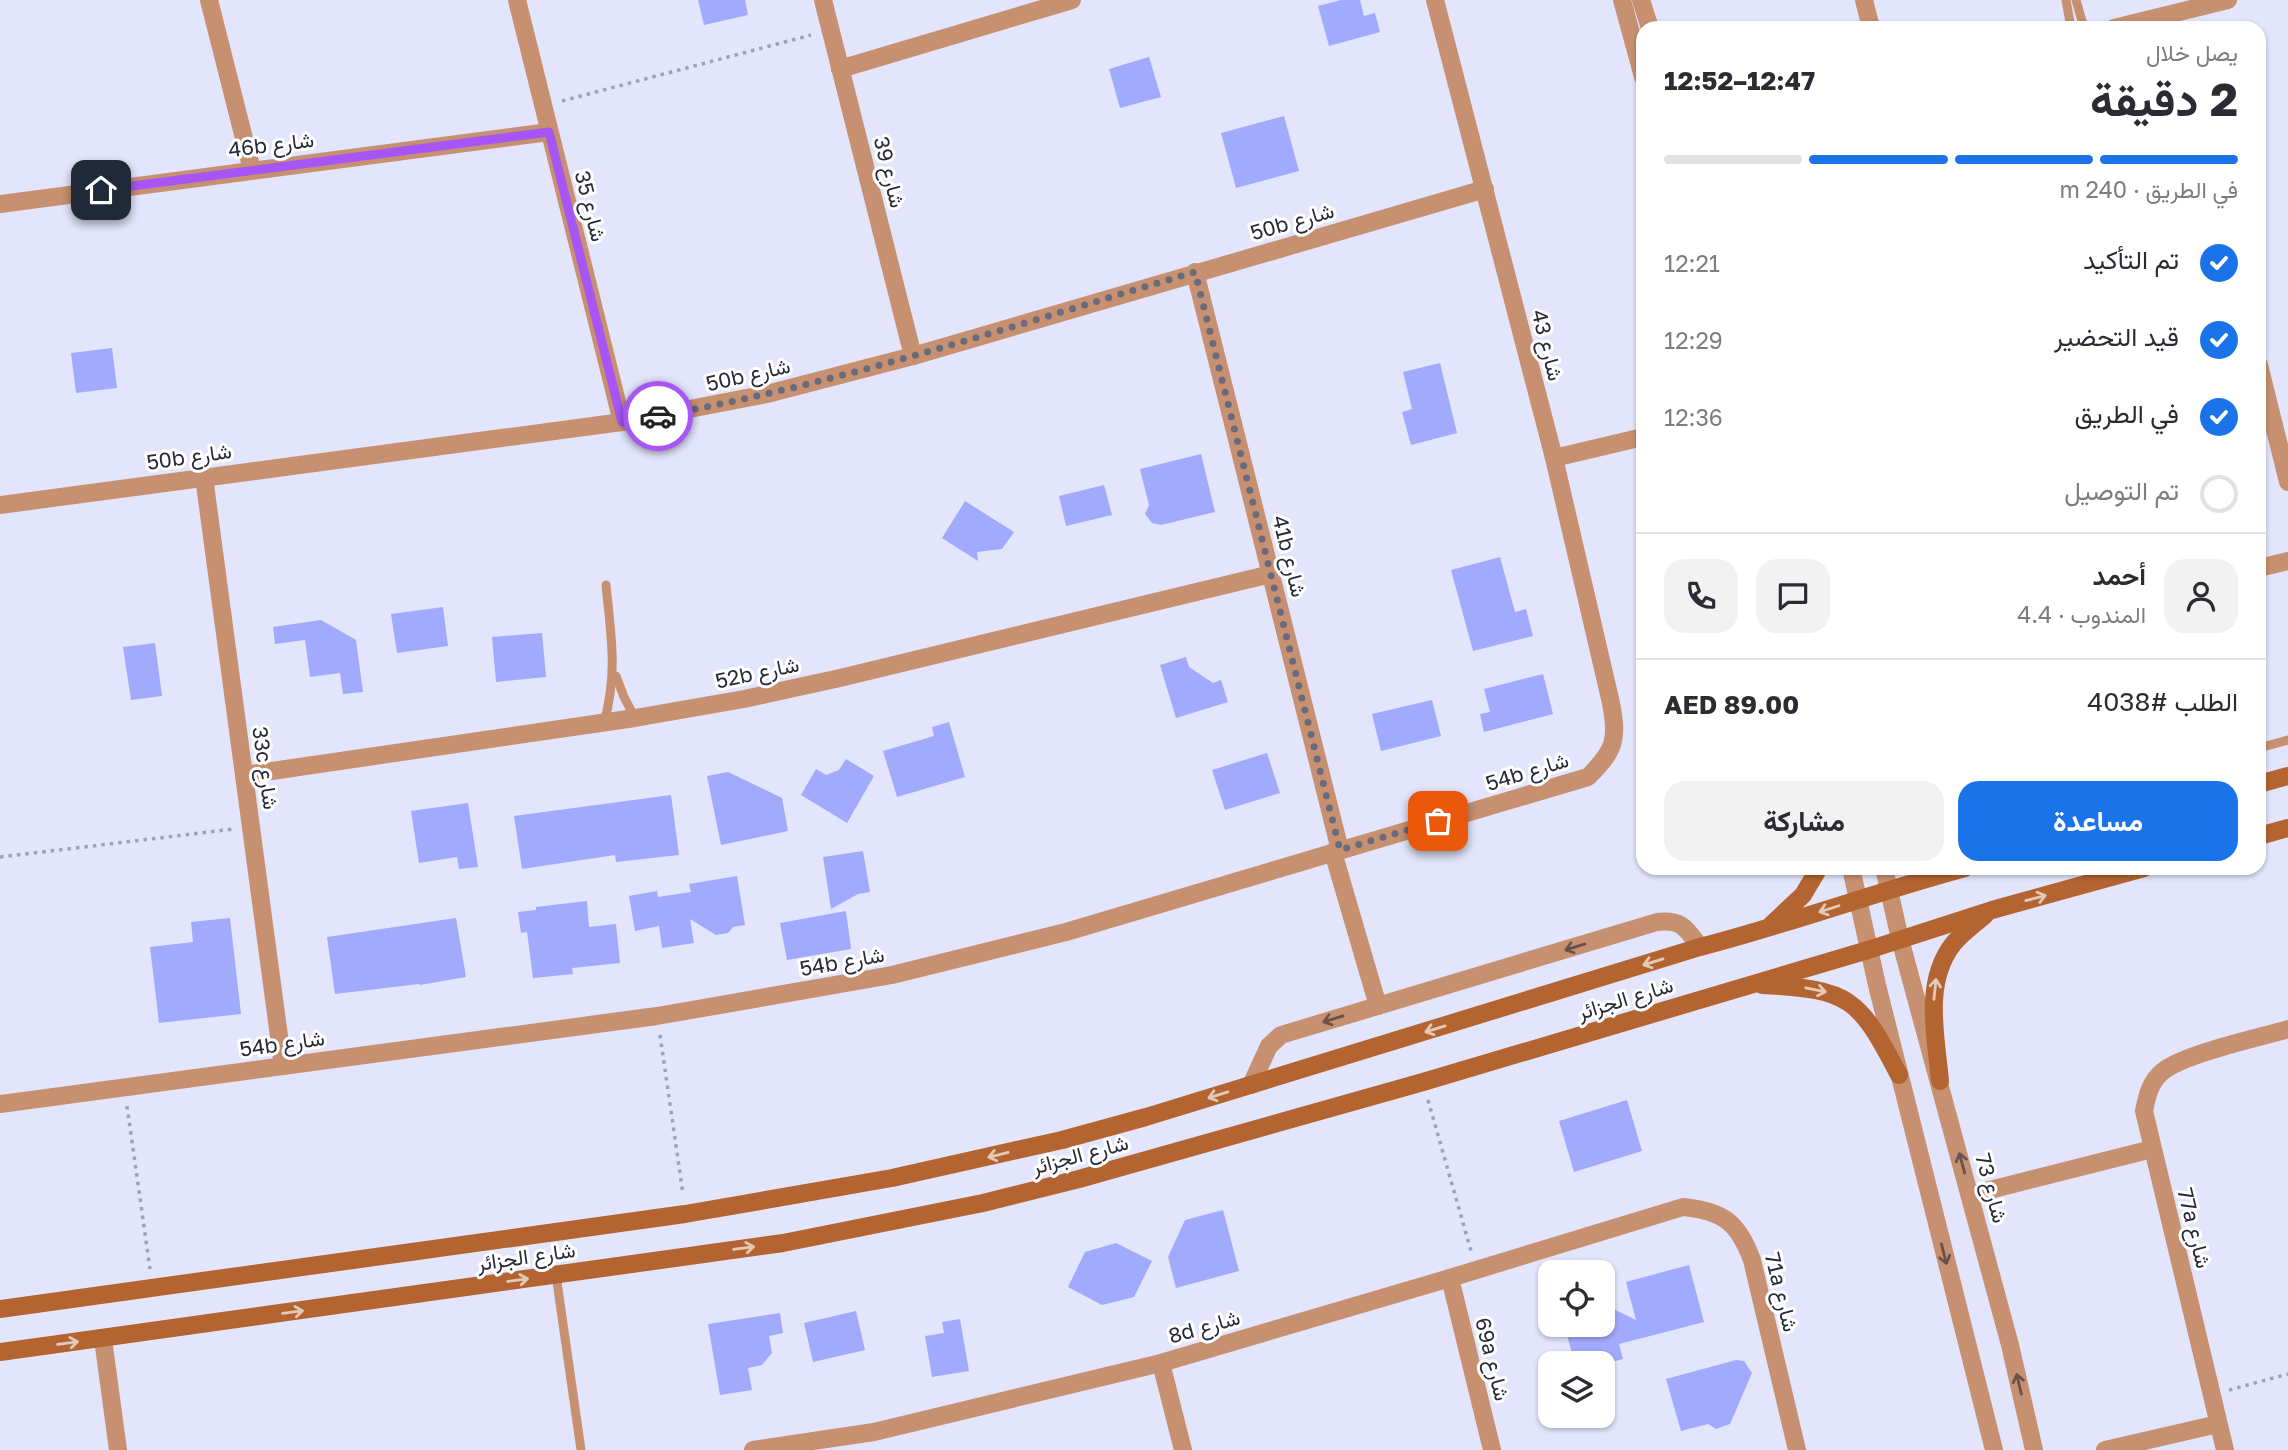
<!DOCTYPE html>
<html lang="ar">
<meta charset="utf-8">
<style>
:root{--surface:#fff;--page:#f2f2f3;--text:#2b2b33;--muted:#7c7c81;--line:#e1e1e2;--accent:#1a73e8}
body{margin:0;font-family:"Golos Text",Vazirmatn,sans-serif;background:var(--page);color:var(--text);direction:rtl;height:100vh;display:flex;flex-direction:column;font-size:26px;white-space:nowrap}
*{box-sizing:border-box;margin:0}
p{font-size:23px;color:var(--muted)}
.icon{flex:none;width:38px;height:38px;fill:none;stroke:currentColor;stroke-width:2;stroke-linecap:round;stroke-linejoin:round}
.map{position:relative;flex:1;overflow:hidden;direction:ltr}
.side{position:absolute;left:1636px;top:21px;width:630px;height:854px;display:flex;flex-direction:column;background:var(--surface);border-radius:21px;box-shadow:0 2px 5px #0004;direction:rtl}
.side>*{flex:none}
.controls{position:absolute;left:1538px;top:1260px;display:grid;gap:14px}
.controls a{display:grid;place-items:center;width:77px;height:77px;border-radius:14px;background:var(--surface);box-shadow:0 2px 5px #0004;font-size:35px}
.pin{position:absolute;display:grid;place-items:center;width:60px;height:60px;color:#fff;margin:-30px;border-radius:14px;box-shadow:0 4px 10px #0006}
.courier{position:absolute;display:grid;place-items:center;width:70px;height:70px;margin:-35px;border:5px solid #a855f7;border-radius:50%;background:#fff;color:#222;box-shadow:0 2px 9px #0007}
.summary em{font-style:normal;font-weight:700}
.summary div{display:flex;flex-direction:column-reverse}
.summary{display:flex;align-items:center;justify-content:space-between;height:119px;padding:0 28px}
h1{font-size:46px;font-weight:700;line-height:52px}
.bar{display:grid;grid-template-columns:repeat(4,1fr);gap:10px 7px;align-content:center;height:84px;padding:0 28px}
.bar i{height:9px;border-radius:5px;background:var(--line)}
.bar .selected{background:var(--accent)}
.bar p{grid-column:span 4}
.line{display:flex;align-items:center;gap:18px;padding:0 28px;border-top:2px solid var(--line)}
.line div{flex:1}
.round{display:grid;place-items:center;flex:none;width:74px;height:74px;border-radius:21px;background:var(--page)}
ol{padding:0 28px;list-style:none}
li{display:flex;align-items:center;gap:21px;height:77px}
li p{margin-inline-start:auto}
li .icon{padding:7px;border-radius:50%;background:var(--accent);color:#fff;stroke-width:4}
li:last-child{color:var(--muted)}
li i{width:38px;height:38px;border:4px solid var(--line);border-radius:50%}
.cta{display:flex;gap:14px;margin-top:auto;padding:14px 28px}
.cta a{flex:1;height:80px;border-radius:21px;background:var(--accent);color:#fff;font-size:28px;font-weight:700;line-height:80px;text-align:center}
.cta a+a{background:var(--page);color:var(--text)}
.map>svg:first-child{display:block}
.building{fill:#a1aafc}
.lines{fill:none;stroke-linecap:round;stroke-linejoin:round}
.path{stroke:#9fa2b5;stroke-width:3.5;stroke-dasharray:3.5 5;stroke-linecap:butt}
.service{stroke:#c79070;stroke-width:9}
.minor{stroke:#c79070;stroke-width:18}
.tertiary{stroke:#c79070;stroke-width:18}
.secondary{stroke:#b36430;stroke-width:18}
.oneway{stroke:#e4c9b7}
.oneway2{stroke:#67524e}
.done{stroke:#686b7c;stroke-width:7;stroke-dasharray:0 12.6}
.route{stroke:#a855f7;stroke-width:9}
.labels{text-anchor:middle;dominant-baseline:central;stroke-width:6;stroke-linejoin:round;paint-order:stroke}
.street-label{font-size:21px;fill:#272937;stroke:#fff}
</style>
<div class="map">
<svg width="2288" height="1450" viewBox="0 0 2288 1450">
<rect width="100%" height="100%" fill="#e2e5fb"/>
<!-- building -->
<g class="building">
<path d="M698,0H745L748,15L704,25Z"/>
<path d="M1341,0H1360L1364,16L1375,13L1380,32L1329,46L1318,6Z"/>
<path d="M1149,57L1161,97L1120,108L1109,69Z"/>
<path d="M1284,116L1299,171L1236,188L1221,133Z"/>
<path d="M112,348L117,388L76,393L71,353Z"/>
<path d="M1440,363L1457,433L1411,445L1402,412L1412,409L1403,372Z"/>
<path d="M1201,454L1215,512L1161,525L1152,523L1145,514L1149,505L1140,469Z"/>
<path d="M1104,485L1112,515L1066,526L1059,496Z"/>
<path d="M965,501L1014,532L1002,549L977,552L978,561L942,538Z"/>
<path d="M1500,557L1515,612L1526,609L1533,636L1473,651L1451,570Z"/>
<path d="M443,607L448,646L397,653L391,614Z"/>
<path d="M321,620L356,640L363,692L343,694L340,673L310,677L305,640L275,644L273,627Z"/>
<path d="M542,633L546,677L496,682L492,637Z"/>
<path d="M155,643L162,696L131,700L123,647Z"/>
<path d="M1186,657L1189,667L1213,683L1221,680L1228,702L1176,718L1160,665Z"/>
<path d="M1543,674L1553,714L1484,732L1480,714L1490,712L1484,689Z"/>
<path d="M1432,700L1441,736L1381,751L1372,714Z"/>
<path d="M949,722L965,777L897,797L883,751L934,736L932,727Z"/>
<path d="M1267,753L1280,793L1225,810L1212,770Z"/>
<path d="M846,759L874,776L847,823L801,795L816,769L826,775L839,770Z"/>
<path d="M728,772L782,798L788,831L721,845L707,776Z"/>
<path d="M671,795L679,855L616,862L615,855L522,869L514,816Z"/>
<path d="M468,803L478,867L459,869L457,857L419,863L411,811Z"/>
<path d="M863,851L870,892L858,894L831,909L823,857Z"/>
<path d="M737,876L745,925L733,927L728,933L716,935L690,919L694,943L662,948L659,926L635,931L629,896L657,891L658,897L691,892L689,884Z"/>
<path d="M587,901L589,927L616,924L620,963L572,968L573,974L533,978L527,932L521,933L518,912L536,910V907Z"/>
<path d="M846,911L851,949L787,960L780,923Z"/>
<path d="M230,918L241,1014L159,1023L150,947L193,942L191,922Z"/>
<path d="M456,918L466,977L420,985L419,984L335,994L327,937Z"/>
<path d="M1627,1100L1642,1151L1574,1172L1559,1121Z"/>
<path d="M1223,1210L1239,1271L1176,1288L1168,1257L1185,1220Z"/>
<path d="M1116,1243L1152,1261L1134,1297L1102,1305L1068,1287L1085,1252Z"/>
<path d="M1689,1265L1704,1322L1619,1344L1623,1359L1608,1363H1575L1564,1325H1603V1304L1636,1320L1626,1282Z"/>
<path d="M856,1311L865,1350L813,1362L804,1323Z"/>
<path d="M780,1313L783,1333L769,1336L772,1353L762,1365L748,1368L752,1390L720,1395L708,1324Z"/>
<path d="M960,1319L969,1371L932,1377L925,1336L944,1333L942,1322Z"/>
<path d="M1736,1360L1744,1361L1752,1373L1730,1424L1716,1429L1708,1424L1681,1431L1666,1379Z"/>
</g>
<g class="lines">
<!-- path -->
<g class="path">
<path d="M562,101L811,35"/>
<path d="M0,857L234,829"/>
<path d="M660,1035L683,1194"/>
<path d="M1428,1100L1471,1251"/>
<path d="M127,1106L150,1269"/>
<path d="M2229,1390L2288,1374"/>
</g>
<!-- service -->
<g class="service">
<path d="M2066,0L2071,28"/>
<path d="M2076,0L2084,28"/>
<path d="M616,676L624,697L635,718"/>
<path d="M604,723C618,672 611,636 606,585"/>
<path d="M2259,748L2288,740"/>
<path d="M556,1275L581,1450"/>
</g>
<!-- minor -->
<g class="minor">
<path d="M209,0L252,170"/>
<path d="M517,0L622,422"/>
<path d="M823,0L913,356"/>
<path d="M1864,0L1871,28"/>
<path d="M2114,28L2228,0"/>
<path d="M840,69L1072,0"/>
<path d="M0,204L549,132"/>
<path d="M1195,272L1340,850"/>
<path d="M2259,365L2288,482"/>
<path d="M1554,458L1643,437"/>
<path d="M204,477L283,1066"/>
<path d="M0,505L622,422L767,394L913,356L1485,189"/>
<path d="M2259,568L2288,561"/>
<path d="M244,775L635,718L744,699L840,678L1271,574"/>
<path d="M1333,852L1378,1006"/>
<path d="M1251,1085L1269,1046L1281,1035L1657,922C1683,919 1686,929 1700,947"/>
<path d="M0,1104L657,1016L892,975L1066,932L1588,777C1615,750 1618,740 1611,703L1554,458L1435,0"/>
<path d="M1970,1195L2152,1149"/>
<path d="M1450,1278L1492,1450"/>
<path d="M103,1339L118,1450"/>
<path d="M1161,1363L1183,1450"/>
<path d="M753,1450L874,1432L1161,1363L1450,1278L1683,1207C1723,1211 1738,1222 1752,1260L1797,1450"/>
<path d="M2105,1450L2218,1424"/>
<path d="M2225,1450L2144,1111C2147,1096 2150,1082 2162,1072C2183,1054 2258,1038 2288,1029"/>
</g>
<!-- tertiary -->
<g class="tertiary">
<path d="M1622,0L1643,77"/>
<path d="M1641,0L1650,28"/>
<path d="M1851,868L1877,985L1994,1450"/>
<path d="M1884,868L1900,939L2010,1345L2034,1450"/>
</g>
<!-- secondary -->
<g class="secondary">
<path d="M2259,784L2288,776"/>
<path d="M2259,836L2288,828"/>
<path d="M1771,925L1803,895L1819,868"/>
<path d="M1762,985C1850,989 1859,998 1899,1075"/>
<path d="M1940,1081C1936,1036 1923,983 1953,944C1962,933 1975,924 1985,915"/>
<path d="M0,1309L685,1214L892,1178L1062,1140L1146,1117L1700,947C1789,924 1876,892 1965,868"/>
<path d="M0,1352L783,1243L983,1203L1079,1179L1423,1082L1868,950L1992,910L2144,868"/>
</g>
</g>
<!-- one-way arrows -->
<defs><path id="oneway-shaft" d="M-6 0H5M1.5-3L5.5 0L1.5 3" fill="none" stroke-width="1.6" stroke-linecap="round" stroke-linejoin="round" transform="scale(1.75)"/></defs>
<g class="oneway">
<use href="#oneway-shaft" transform="translate(2036 898) rotate(-15)"/>
<use href="#oneway-shaft" transform="translate(1829 909) rotate(162)"/>
<use href="#oneway-shaft" transform="translate(1653 962) rotate(163)"/>
<use href="#oneway-shaft" transform="translate(1935 989) rotate(-84)"/>
<use href="#oneway-shaft" transform="translate(1816 990) rotate(11)"/>
<use href="#oneway-shaft" transform="translate(1435 1029) rotate(163)"/>
<use href="#oneway-shaft" transform="translate(1218 1095) rotate(163)"/>
<use href="#oneway-shaft" transform="translate(998 1155) rotate(166)"/>
<use href="#oneway-shaft" transform="translate(744 1248) rotate(-8)"/>
<use href="#oneway-shaft" transform="translate(518 1280) rotate(-8)"/>
<use href="#oneway-shaft" transform="translate(293 1312) rotate(-8)"/>
<use href="#oneway-shaft" transform="translate(68 1343) rotate(-8)"/>
</g>
<g class="oneway2">
<use href="#oneway-shaft" transform="translate(1575 947) rotate(163)"/>
<use href="#oneway-shaft" transform="translate(1333 1019) rotate(163)"/>
<use href="#oneway-shaft" transform="translate(1962 1163) rotate(-105)"/>
<use href="#oneway-shaft" transform="translate(1944 1254) rotate(76)"/>
<use href="#oneway-shaft" transform="translate(2019 1384) rotate(-103)"/>
</g>
<g class="lines">
<!-- done -->
<path class="done" d="M658,416C841,384 1017,324 1195,272L1340,850L1438,821"/>
<!-- route -->
<path class="route" d="M101,190L549,132L622,422L658,416"/>
</g>
<g class="labels">
<!-- street labels -->
<g class="street-label">
<text transform="translate(271 144) rotate(-7)">46b شارع</text>
<text transform="translate(890 172) rotate(76)">شارع 39</text>
<text transform="translate(591 206) rotate(76)">شارع 35</text>
<text transform="translate(1292 221) rotate(-16)">50b شارع</text>
<text transform="translate(1548 345) rotate(76)">شارع 43</text>
<text transform="translate(748 374) rotate(-13)">50b شارع</text>
<text transform="translate(189 456) rotate(-8)">50b شارع</text>
<text transform="translate(1290 556) rotate(76)">41b شارع</text>
<text transform="translate(757 672) rotate(-12)">52b شارع</text>
<text transform="translate(266 768) rotate(82)">33c شارع</text>
<text transform="translate(1527 771) rotate(-17)">54b شارع</text>
<text transform="translate(842 961) rotate(-10)">54b شارع</text>
<text transform="translate(1625 998) rotate(-17)">شارع الجزائر</text>
<text transform="translate(282 1043) rotate(-8)">54b شارع</text>
<text transform="translate(1080 1154) rotate(-15)">شارع الجزائر</text>
<text transform="translate(1992 1188) rotate(75)">شارع 73</text>
<text transform="translate(2195 1228) rotate(76)">77a شارع</text>
<text transform="translate(526 1256) rotate(-8)">شارع الجزائر</text>
<text transform="translate(1782 1292) rotate(76)">71a شارع</text>
<text transform="translate(1204 1326) rotate(-16)">8d شارع</text>
<text transform="translate(1493 1359) rotate(76)">69a شارع</text>
</g>
</g>
</svg>
<div class="controls">
<a><svg class="icon" aria-label="locate" viewBox="0 0 24 24"><circle cx="12" cy="12" r="6"/><path d="M12 2v4M12 18v4M2 12h4M18 12h4"/></svg></a>
<a><svg class="icon" aria-label="layers" viewBox="0 0 24 24"><path d="M12 4l9 5-9 5-9-5zM3 14l9 5 9-5"/></svg></a>
</div>
<div class="pin" style="left:1438px;top:821px;background:#ea580c"><svg class="icon" aria-label="bag" viewBox="0 0 24 24"><path d="M5 8h14l-1 12H6zM9 8a3 3 0 0 1 6 0"/></svg></div>
<div class="pin" style="left:101px;top:190px;background:#1f2937"><svg class="icon" aria-label="home" viewBox="0 0 24 24"><path d="M3 11l9-7 9 7M6 9v11h12V9"/></svg></div>
<div class="courier" style="left:658px;top:416px"><svg class="icon" aria-label="car" viewBox="0 0 24 24"><path d="M5 17H2v-5l4-1 3-4h7l3 4 3 1v5h-3M9 17h6M6 11h13"/><circle cx="7" cy="17" r="2"/><circle cx="17" cy="17" r="2"/></svg></div>
<section class="side">
<div class="summary"><div><h1>2 دقيقة</h1><p>يصل خلال</p></div><em>12:47–12:52</em></div>
<div class="bar"><i class="selected"></i><i class="selected"></i><i class="selected"></i><i></i><p>في الطريق · 240 m</p></div>
<ol>
<li><svg class="icon" aria-label="check" viewBox="0 0 24 24"><path d="M5 12l5 5 9-10"/></svg>تم التأكيد<p>12:21</p></li>
<li><svg class="icon" aria-label="check" viewBox="0 0 24 24"><path d="M5 12l5 5 9-10"/></svg>قيد التحضير<p>12:29</p></li>
<li><svg class="icon" aria-label="check" viewBox="0 0 24 24"><path d="M5 12l5 5 9-10"/></svg>في الطريق<p>12:36</p></li>
<li><i></i>تم التوصيل</li>
</ol>
<div class="line" style="height:126px"><a class="round"><svg class="icon" aria-label="person" viewBox="0 0 24 24"><circle cx="12" cy="8" r="4"/><path d="M4 21q1-7 8-7t8 7"/></svg></a><div><b>أحمد</b><p>المندوب · 4.4</p></div><a class="round"><svg class="icon" aria-label="chat" viewBox="0 0 24 24"><path d="M4 5h16v11H9l-5 4z"/></svg></a><a class="round"><svg class="icon" aria-label="phone" viewBox="0 0 24 24"><path d="M5 4h4l2 5-3 2q2 4 5 5l2-3 5 2v4C11 20 4 13 5 4z"/></svg></a></div>
<div class="line" style="height:91px"><div>الطلب #4038</div><b>AED 89.00</b></div>
<div class="cta"><a>مساعدة</a><a>مشاركة</a></div>
</section>
</div>
